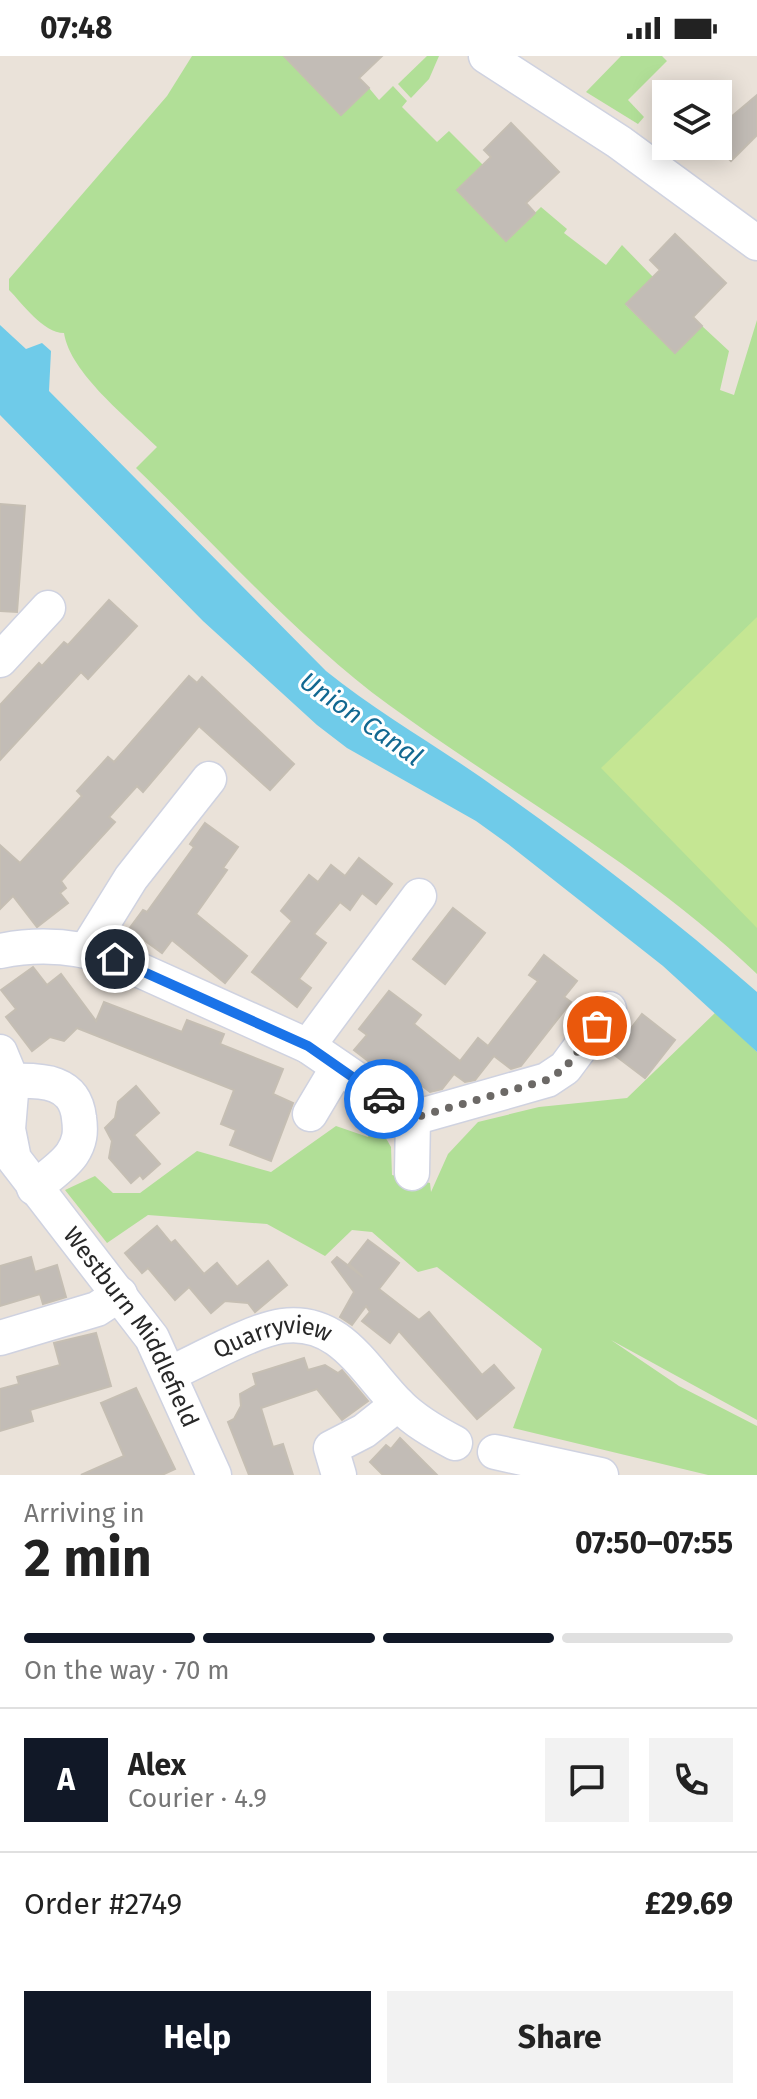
<!DOCTYPE html>
<meta charset="utf-8">
<style>
:root{--surface:#fff;--page:#f2f2f2;--text:#222;--muted:#767676;--line:#e0e0e0;--accent:#111827}
body{margin:0;font-family:"Fira Sans",sans-serif;background:var(--page);color:var(--text);height:100vh;display:flex;flex-direction:column;font-size:30px;white-space:nowrap}
*{box-sizing:border-box;margin:0}
p{font-size:26px;color:var(--muted)}
.icon{flex:none;width:44px;height:44px;fill:none;stroke:currentColor;stroke-width:2;stroke-linecap:round;stroke-linejoin:round}
.map{position:relative;height:1419px;overflow:hidden}
.details{display:flex;flex-direction:column;background:var(--surface);flex:1}
.details>*{flex:none}
.tools{position:absolute;left:652px;top:24px;display:grid;gap:16px}
.tools a{display:grid;place-items:center;width:80px;height:80px;border-radius:0px;background:var(--surface);box-shadow:0 4px 20px #0003;font-size:40px}
.pin{position:absolute;display:grid;place-items:center;width:68px;height:68px;color:#fff;margin:-34px;border:4px solid #fff;border-radius:50%;box-shadow:0 2px 8px #0007}
.courier{position:absolute;display:grid;place-items:center;width:80px;height:80px;margin:-40px;border:6px solid #1a73e8;border-radius:50%;background:#fff;color:#222;box-shadow:0 2px 10px #0007}
.head em{font-style:normal;font-weight:700}
.head div{display:flex;flex-direction:column-reverse}
.head{display:flex;align-items:center;justify-content:space-between;height:136px;padding:0 24px}
h1{font-size:52px;font-weight:700;line-height:60px}
.bar{display:grid;grid-template-columns:repeat(4,1fr);gap:12px 8px;align-content:center;height:96px;padding:0 24px}
.bar i{height:10px;border-radius:6px;background:var(--line)}
.bar .active{background:var(--accent)}
.bar p{grid-column:span 4}
.line{display:flex;align-items:center;gap:20px;padding:0 24px;border-top:2px solid var(--line)}
.line div{flex:1}
.round{display:grid;place-items:center;flex:none;width:84px;height:84px;border-radius:0px;background:var(--page)}
.cta{display:flex;gap:16px;margin-top:auto;padding:16px 24px}
.cta a{flex:1;height:92px;border-radius:0px;background:var(--accent);color:#fff;font-size:32px;font-weight:700;line-height:92px;text-align:center}
.cta a+a{background:var(--page);color:var(--text)}
.status{display:flex;justify-content:space-between;align-items:center;height:56px;padding:0 40px;background:var(--surface);direction:ltr}
.status svg{height:22px;fill:currentColor}
.map>svg:first-child{display:block}
.green{fill:#b1df97}
.pitch{fill:#c5e693}
.water{fill:#6fcbe9}
.building{fill:#c2bcb6;stroke:#c5beb3;stroke-width:2}
.lines{fill:none;stroke-linecap:round;stroke-linejoin:round}
.minor-casing{stroke:#cfd2e0;stroke-width:37}
.minor{stroke:#fff;stroke-width:34}
.done{stroke:#6c6966;stroke-width:8;stroke-dasharray:0 14.4}
.route{stroke:#1a73e8;stroke-width:10}
.labels{text-anchor:middle;dominant-baseline:central;stroke-width:6;stroke-linejoin:round;paint-order:stroke}
.street-label{font-size:24px;fill:#282828;stroke:#fff}
.water-label{font-size:26px;font-style:italic;fill:#126891;stroke:#fff}
</style>
<div class="status"><b>07:48</b><svg viewBox="0 0 49 12"><path d="M0 12V9h3v3zM5 12V6h3v6zM10 12V3h3v9zM15 12V0h3v12zM26 1h20v11H26zM47 4h2v5h-2z"/></svg></div>
<div class="map">
<svg width="757" height="1419" viewBox="0 0 757 1419">
<rect width="100%" height="100%" fill="#eae2d9"/>
<!-- green -->
<g class="green">
<path d="M192,0H303L341,58L369,32L379,44L393,30L407,45L402,51L437,86L449,75L483,109L457,134L507,184L541,151L567,173L564,177L606,209L622,189L653,221L626,249L675,297L702,270L729,295L720,334L734,339L757,264V918C646,811 512,739 389,649C301,585 216,489 136,412L157,391C128,362 70,317 64,277C43,277 23,248 9,234V223L167,40Z"/>
<path d="M427,0H439L429,23L411,42L398,28Z"/>
<path d="M621,0H662L667,5L628,44L644,61L638,68L586,36Z"/>
<path d="M716,956L757,996V1364L611,1284L679,1330L757,1370V1419H708L513,1372L542,1293L437,1211L418,1216L372,1176L352,1174L325,1200L267,1168L148,1159L107,1187L65,1134L95,1120L113,1137H140L197,1095L271,1116L336,1070L368,1081L376,1065L391,1091L392,1119L430,1127L431,1136L448,1098L478,1066L539,1051L627,1042Z"/>
</g>
<!-- pitch -->
<path class="pitch" d="M757,561V872L601,712Z"/>
<!-- water -->
<path class="water" d="M0,269L26,293L42,287L51,295L49,335L326,615C376,655 430,686 482,722C579,790 668,858 757,936V996L663,910L508,788L476,765L347,692L317,669L203,565L0,359Z"/>
<!-- building -->
<g class="building">
<path d="M284,0H382L359,22L369,32L341,59Z"/>
<path d="M757,39V79L731,105L718,92V72Z"/>
<path d="M511,67L559,116L526,147L535,157L506,185L457,134L491,101L484,94Z"/>
<path d="M675,178L726,227L693,261L702,270L675,297L626,248L660,214L650,204Z"/>
<path d="M0,448L25,450L17,556L0,555Z"/>
<path d="M109,544L137,570L88,623L81,616L0,704V649L39,607L42,610L64,586L68,589Z"/>
<path d="M189,620L197,627L202,621L294,708L270,734L199,670L143,736L137,730L109,761L115,766L61,825L66,832L60,837L68,847L37,871L13,840L0,853V789L20,807L82,740L77,735L108,701L114,706Z"/>
<path d="M205,767L238,791L223,812L227,814L196,858L247,900L225,927L172,884L162,897L129,873L143,854L147,856L194,791L190,788Z"/>
<path d="M359,802L392,828L376,848L362,837L350,854L340,846L314,878L326,887L299,923L311,932L297,951L252,916L292,865L281,855L309,819L318,826L331,809L345,820Z"/>
<path d="M453,852L485,877L445,928L413,903Z"/>
<path d="M544,899L577,925L564,941L571,946L521,1010L511,1013L494,1000L475,1024L465,1026L454,1018L442,1033L430,1036L393,1007L385,1018L354,994L367,979L359,973L389,935L421,959L414,968L460,1005L478,982L488,990L538,925L529,919Z"/>
<path d="M33,911L47,929L61,918L96,965L104,946L182,976L187,964L224,978L220,988L283,1013L273,1038L293,1047L271,1105L230,1089L236,1074L221,1068L234,1034L77,972L64,985L50,981L32,995L6,961L16,953L1,934Z"/>
<path d="M642,958L675,984L645,1022L612,997Z"/>
<path d="M136,1030L159,1057L134,1079L160,1108L143,1123L140,1119L131,1127L109,1102L112,1085L105,1072L115,1062L118,1046Z"/>
<path d="M157,1170L171,1187L175,1184L204,1218L217,1207L237,1231L268,1205L287,1229L255,1256L248,1247L225,1245L211,1257L189,1231L175,1244L148,1212L142,1217L125,1197Z"/>
<path d="M368,1184L399,1207L379,1233L419,1264L429,1256L482,1319L494,1309L514,1332L477,1363L399,1275L390,1287L362,1265L370,1256L366,1250L352,1269L340,1261L354,1236L332,1206L337,1201L363,1221L349,1208Z"/>
<path d="M31,1201L35,1216L57,1209L66,1241L43,1248L40,1238L0,1250V1210Z"/>
<path d="M96,1277L111,1330L30,1354L33,1365L0,1375V1333L19,1328L17,1321L60,1309L54,1287Z"/>
<path d="M304,1302L308,1314L325,1309L338,1317L342,1314L368,1345L342,1364L317,1333L261,1352L273,1391L283,1388L293,1419H249L228,1366L234,1363L241,1350L240,1338L256,1329L253,1318Z"/>
<path d="M136,1332L175,1413L162,1419H81L124,1400L101,1347Z"/>
<path d="M400,1382L437,1419H383L370,1406L386,1389L391,1393Z"/>
</g>
<g class="lines">
<!-- minor casing -->
<g class="minor-casing">
<g id="minor">
<path d="M486,0L619,86L757,187"/>
<path d="M0,604L48,552"/>
<path d="M87,893L131,822L209,723"/>
<path d="M0,895C39,887 78,890 115,903L308,990L413,1062"/>
<path d="M308,990L419,840"/>
<path id="s1" d="M0,996L12,1025L8,1073L14,1103L152,1282L214,1419"/>
<path d="M12,1025C43,1024 75,1025 79,1062C81,1076 80,1086 72,1098C63,1111 46,1122 34,1132"/>
<path d="M310,1058L338,1011"/>
<path d="M413,1062L547,1024L565,1012L609,953"/>
<path d="M412,1117L413,1062"/>
<path d="M0,1282L97,1253L120,1238"/>
<path id="s2" d="M169,1318C198,1305 253,1274 282,1270C340,1262 364,1314 399,1349C415,1365 434,1376 455,1387"/>
<path d="M495,1396L601,1419"/>
<path d="M339,1419L331,1392L364,1375L398,1348"/>
</g>
</g>
<!-- minor -->
<use href="#minor" class="minor"/>
</g>
<g class="lines">
<!-- done -->
<path class="done" d="M384,1043L413,1062L547,1024L565,1012L597,970"/>
<!-- route -->
<path class="route" d="M115,903L308,990L384,1043"/>
</g>
<g class="labels">
<!-- street labels -->
<g class="street-label">
<text stroke="none"><textPath href="#s1" startOffset="316">Westburn Middlefield</textPath></text>
<text stroke="none"><textPath href="#s2" startOffset="112">Quarryview</textPath></text>
</g>
<!-- water labels -->
<g class="water-label">
<text transform="translate(361 663) rotate(35)">Union Canal</text>
</g>
</g>
</svg>
<div class="tools">
<a><svg class="icon" aria-label="layers" viewBox="0 0 24 24"><path d="M12 4l9 5-9 5-9-5zM3 14l9 5 9-5"/></svg></a>
</div>
<div class="pin" style="left:597px;top:970px;background:#ea580c"><svg class="icon" aria-label="bag" viewBox="0 0 24 24"><path d="M5 8h14l-1 12H6zM9 8a3 3 0 0 1 6 0"/></svg></div>
<div class="pin" style="left:115px;top:903px;background:#1f2937"><svg class="icon" aria-label="home" viewBox="0 0 24 24"><path d="M3 11l9-7 9 7M6 9v11h12V9"/></svg></div>
<div class="courier" style="left:384px;top:1043px"><svg class="icon" aria-label="car" viewBox="0 0 24 24"><path d="M5 17H2v-5l4-1 3-4h7l3 4 3 1v5h-3M9 17h6M6 11h13"/><circle cx="7" cy="17" r="2"/><circle cx="17" cy="17" r="2"/></svg></div>
</div>
<section class="details">
<div class="head"><div><h1>2 min</h1><p>Arriving in</p></div><em>07:50–07:55</em></div>
<div class="bar"><i class="active"></i><i class="active"></i><i class="active"></i><i></i><p>On the way · 70 m</p></div>
<div class="line" style="height:144px"><b class="round" style="background:var(--accent);color:#fff">A</b><div><b>Alex</b><p>Courier · 4.9</p></div><a class="round"><svg class="icon" aria-label="chat" viewBox="0 0 24 24"><path d="M4 5h16v11H9l-5 4z"/></svg></a><a class="round"><svg class="icon" aria-label="phone" viewBox="0 0 24 24"><path d="M5 4h4l2 5-3 2q2 4 5 5l2-3 5 2v4C11 20 4 13 5 4z"/></svg></a></div>
<div class="line" style="height:104px"><div>Order #2749</div><b>£29.69</b></div>
<div class="cta"><a>Help</a><a>Share</a></div>
</section>
